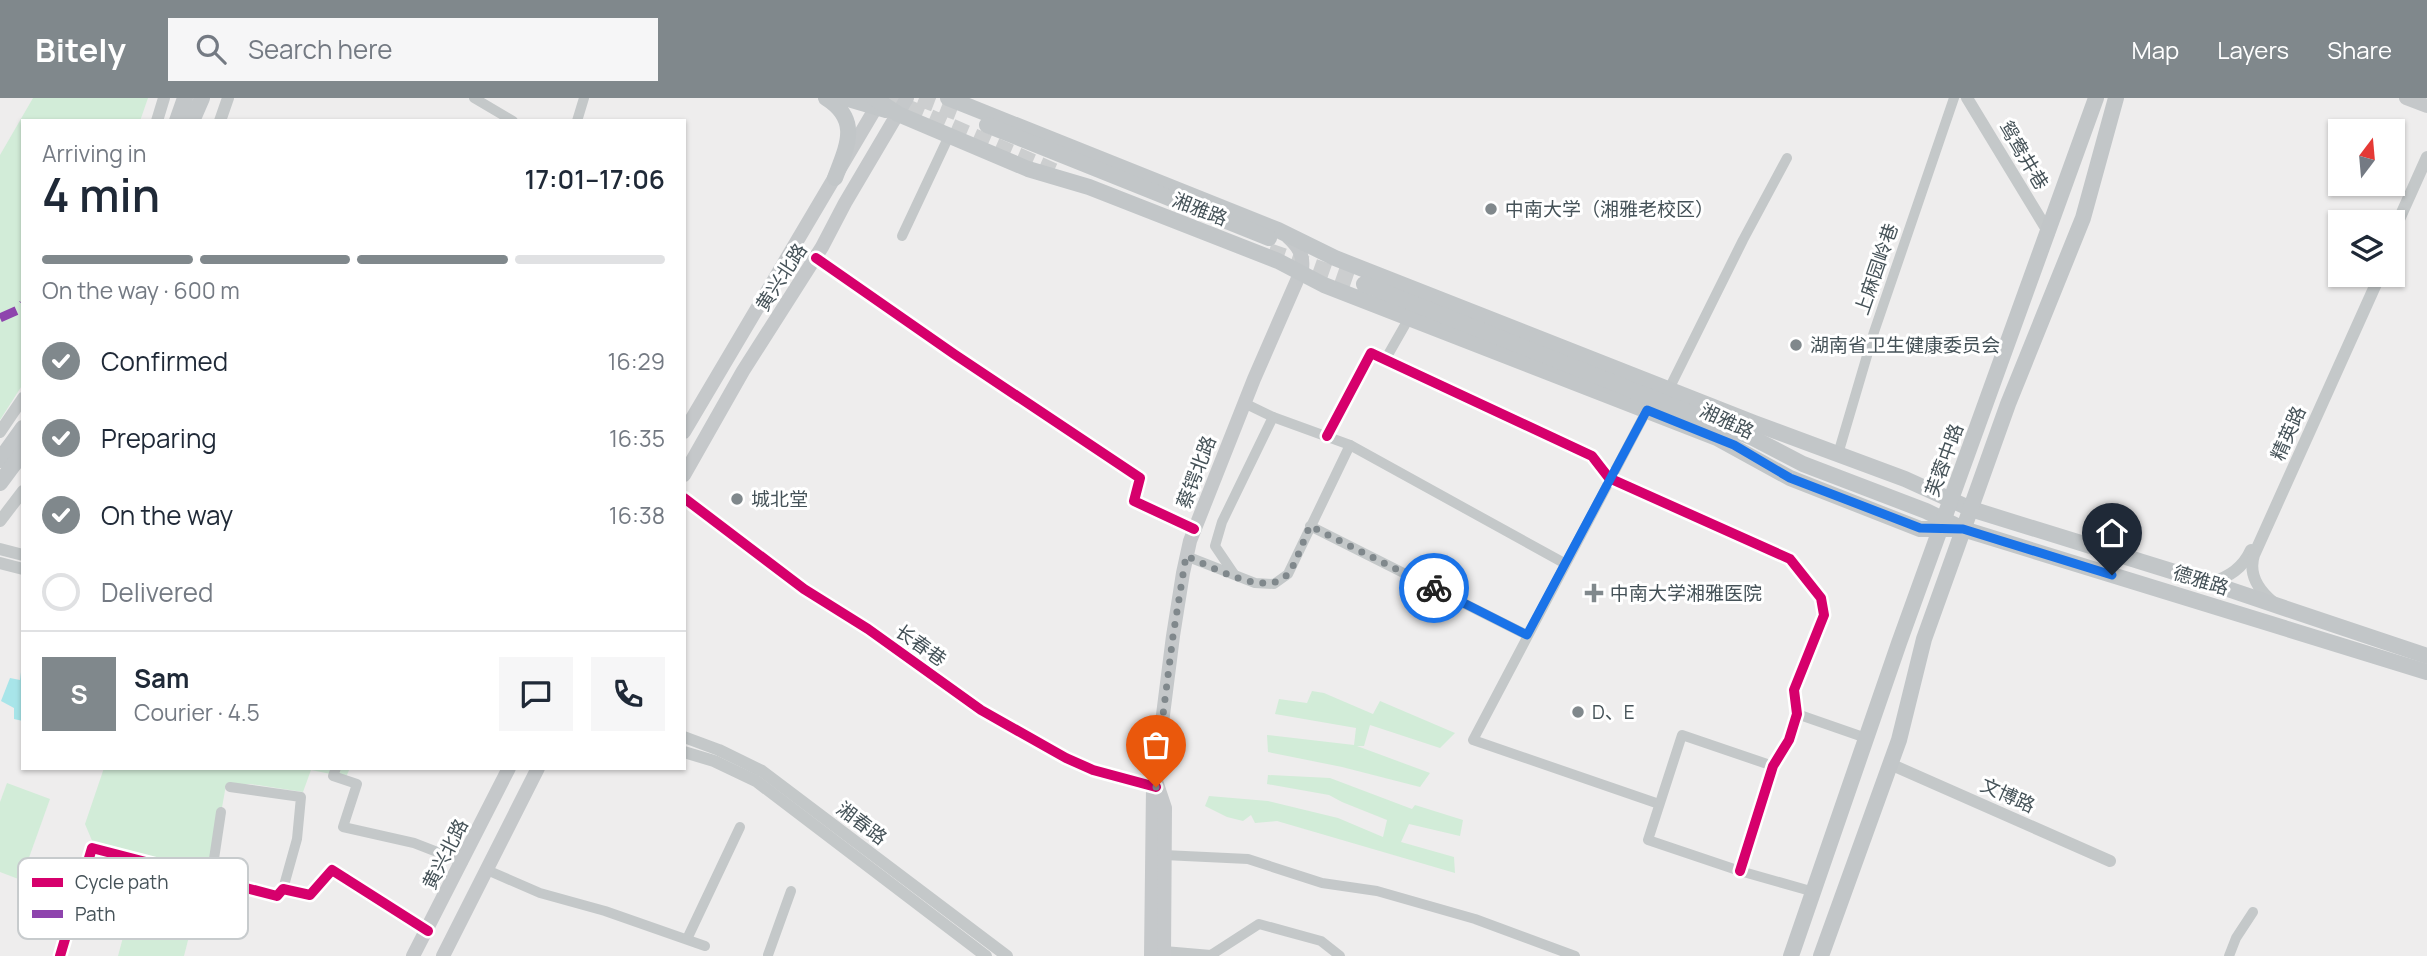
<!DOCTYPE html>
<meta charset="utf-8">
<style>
:root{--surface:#fff;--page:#f6f6f7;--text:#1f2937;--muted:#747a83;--line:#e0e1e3;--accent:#80888c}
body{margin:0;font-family:Manrope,"Noto Sans SC",sans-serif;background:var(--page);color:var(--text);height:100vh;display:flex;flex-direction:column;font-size:26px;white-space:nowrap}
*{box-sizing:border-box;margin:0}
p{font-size:23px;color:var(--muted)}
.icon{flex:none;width:38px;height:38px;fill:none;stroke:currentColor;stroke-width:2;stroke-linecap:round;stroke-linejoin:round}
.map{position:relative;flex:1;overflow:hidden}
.drawer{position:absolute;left:21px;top:21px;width:665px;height:651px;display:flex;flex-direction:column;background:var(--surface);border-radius:0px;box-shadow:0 2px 5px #0004}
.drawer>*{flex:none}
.needle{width:46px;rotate:16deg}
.buttons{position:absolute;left:2328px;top:21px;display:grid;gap:14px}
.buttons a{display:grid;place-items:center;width:77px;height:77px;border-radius:0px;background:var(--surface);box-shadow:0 2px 5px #0004;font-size:35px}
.pin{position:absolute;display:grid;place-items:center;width:60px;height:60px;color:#fff;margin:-72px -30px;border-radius:50% 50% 50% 0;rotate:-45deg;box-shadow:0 0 7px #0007}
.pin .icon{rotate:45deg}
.courier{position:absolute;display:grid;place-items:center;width:70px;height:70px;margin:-35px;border:5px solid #1a73e8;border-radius:50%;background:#fff;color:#222;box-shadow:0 2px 9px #0007}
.head em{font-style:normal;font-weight:600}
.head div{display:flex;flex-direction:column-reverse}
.head{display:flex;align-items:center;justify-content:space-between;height:119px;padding:0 21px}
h1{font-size:46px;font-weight:600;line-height:52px}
.bar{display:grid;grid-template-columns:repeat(4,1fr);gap:10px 7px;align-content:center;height:84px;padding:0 21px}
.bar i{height:9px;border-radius:5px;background:var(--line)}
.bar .on{background:var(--accent)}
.bar p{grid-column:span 4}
.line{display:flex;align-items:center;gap:18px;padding:0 21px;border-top:2px solid var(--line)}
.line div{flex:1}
.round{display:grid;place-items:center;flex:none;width:74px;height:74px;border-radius:0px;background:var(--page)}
ol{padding:0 21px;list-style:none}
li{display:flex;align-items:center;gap:21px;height:77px}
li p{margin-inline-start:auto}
li .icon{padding:7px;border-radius:50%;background:var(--accent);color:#fff;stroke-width:4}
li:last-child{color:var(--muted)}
li i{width:38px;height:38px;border:4px solid var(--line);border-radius:50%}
header{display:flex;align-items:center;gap:42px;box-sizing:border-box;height:98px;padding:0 35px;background:var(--accent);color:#fff}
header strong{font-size:33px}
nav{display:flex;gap:38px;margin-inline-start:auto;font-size:24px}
.search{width:490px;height:63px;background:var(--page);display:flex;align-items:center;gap:18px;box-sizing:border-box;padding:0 24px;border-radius:0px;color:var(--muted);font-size:26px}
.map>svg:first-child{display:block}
.green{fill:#d2ecd8}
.water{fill:#a8e5e9}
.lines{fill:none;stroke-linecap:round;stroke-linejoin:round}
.primary-tunnel{stroke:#cccecf;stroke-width:16;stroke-dasharray:16 8;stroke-linecap:butt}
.minor{stroke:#c4c8c9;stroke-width:10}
.tertiary{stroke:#c4c8c9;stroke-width:12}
.secondary{stroke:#c5c8ca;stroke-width:14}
.primary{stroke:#c2c6c8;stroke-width:16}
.quiet{stroke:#8e44ad;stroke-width:9;stroke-dasharray:18 9;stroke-linecap:butt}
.cycleway-casing{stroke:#fff;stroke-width:15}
.cycleway{stroke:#d6006c;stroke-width:10}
.done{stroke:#80888c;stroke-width:7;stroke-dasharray:0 12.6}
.route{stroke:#1a73e8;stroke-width:9}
.poi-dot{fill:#80888c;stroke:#fff;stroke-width:2.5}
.labels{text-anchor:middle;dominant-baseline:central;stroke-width:6;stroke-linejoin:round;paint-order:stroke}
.street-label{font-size:19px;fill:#455258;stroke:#fff}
.poi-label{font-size:19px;fill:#455258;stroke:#fff;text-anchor:start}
.key{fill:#fff;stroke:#c7cbcd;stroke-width:2}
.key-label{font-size:19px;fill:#455258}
</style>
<header>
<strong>Bitely</strong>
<div class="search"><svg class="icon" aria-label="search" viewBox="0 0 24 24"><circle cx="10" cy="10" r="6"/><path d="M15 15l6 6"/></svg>Search here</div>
<nav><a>Map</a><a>Layers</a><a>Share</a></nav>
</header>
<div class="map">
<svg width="2427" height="858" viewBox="0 0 2427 858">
<rect width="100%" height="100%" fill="#eeeded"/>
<!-- green -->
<g class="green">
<path d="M33,0H148L140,23H23V286L0,322V57Z"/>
<path d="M1312,593L1324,595L1373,616L1380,603L1455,635L1440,650L1370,627L1364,648H1357L1430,675L1420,689L1342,669L1268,654L1267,637L1354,647L1356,630L1275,616L1279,601L1307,605Z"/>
<path d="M104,670H350L346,679L311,672L303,694L250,686L226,687L210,777L93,745L85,726Z"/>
<path d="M1268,677L1330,680L1412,711L1415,707L1463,722L1460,738L1409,726L1401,744L1454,759L1455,775L1277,723L1255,725L1251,717L1243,723L1227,719L1205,708L1209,698L1268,703L1338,720L1383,739L1387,722L1342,704L1329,697L1267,686Z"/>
<path d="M7,685L50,701L21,782L0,774V704Z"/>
<path d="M134,798L195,815L184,858H118Z"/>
</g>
<!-- water -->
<path class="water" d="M21,574H23V623L14,621V610L1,603L10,580L20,582Z"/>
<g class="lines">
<!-- primary-tunnel -->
<g class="primary-tunnel">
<path d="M886,0L1054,73"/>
<path d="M919,0L958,15"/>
<path d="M1269,153L1364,186"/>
</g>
<!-- minor -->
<g class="minor">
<path d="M474,0L513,23"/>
<path d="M577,23L584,0"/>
<path d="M902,138L949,38"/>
<path d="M816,160L954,256L1140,380L1134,403L1194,431"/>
<path d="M1385,262L1409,220"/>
<path d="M1669,291L1743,142L1787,60"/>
<path d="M1244,305L1273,319L1350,347L1564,465"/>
<path d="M1647,312L1473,642L1659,706"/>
<path d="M1327,338L1371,255L1592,358L1609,380L1790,461L1821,500L1824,517L1794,592L1797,616L1789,642L1773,668L1740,773"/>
<path d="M1838,356L1874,234L1954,0"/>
<path d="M684,400L804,491L868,531L981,612L1066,660L1093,672L1156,689"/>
<path d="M1310,428L1527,537"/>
<path d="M1186,458L1255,485L1274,486L1288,476L1350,347"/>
<path d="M1234,476L1215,448L1222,424L1273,319"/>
<path d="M1797,616L1866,640"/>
<path d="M1773,668L1682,637L1648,742L1740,773L1814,794"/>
<path d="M336,670L333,678L357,686L343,729L414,745L463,764"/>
<path d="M230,689L301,699L297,741L283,791"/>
<path d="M1164,757L1248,761L1322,785L1377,793L1475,821L1575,858"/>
<path d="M487,772L540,795L605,813L705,848"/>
<path d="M211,781L221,714"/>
<path d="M687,841L740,729"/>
<path d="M1164,853L1211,857L1259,826L1321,843L1340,858"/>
<path d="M768,857L791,793"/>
<path d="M60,858L92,750L277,798L283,791L310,797L332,772L428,833"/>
<path d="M2229,858L2236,840L2253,814"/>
</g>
<!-- tertiary -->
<g class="tertiary">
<path d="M1967,0L2049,135"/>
<path d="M157,23L164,0"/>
<path d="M220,23L228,0"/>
<path d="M2392,137L2427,59"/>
<path d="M0,334L23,300"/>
<path d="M0,423L23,393"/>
<path d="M0,451L23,457"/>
<path d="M0,465L23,471"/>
<path d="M2210,485C2229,479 2243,470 2251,452"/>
<path d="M2274,505C2259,493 2248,476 2254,457L2380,177"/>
<path d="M684,639L719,652L762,673L1007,858"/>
<path d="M684,654L714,663L756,683L986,858"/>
<path d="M1890,666L2110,763"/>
</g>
<!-- secondary -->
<g class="secondary">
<path d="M2406,0L2427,8"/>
<path d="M684,334L881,1"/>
<path d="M684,377L743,273L822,149L845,105L907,0"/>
<path d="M413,858L509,670"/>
<path d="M443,858L538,670"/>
<path d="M1151,858L1153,689"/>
<path d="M1164,858L1165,710L1155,680L1173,538L1183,475L1190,443L1254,281L1302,171C1304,157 1298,148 1288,139"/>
</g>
<!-- primary -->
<g class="primary">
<path d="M826,0C861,22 847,48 835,80"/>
<path d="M845,0L886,12"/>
<path d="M874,0L898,16L1028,71L1089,89L1278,163L1324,187L1717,340L1790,380L1920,431H1963"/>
<path d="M948,0L1278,132L1335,160L1754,325L1905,381L1971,411L2210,485L2427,558"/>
<path d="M177,23L185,0"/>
<path d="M192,23L202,0"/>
<path d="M987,27L1269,140"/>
<path d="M1364,186L1751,339L1803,366L1926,413L1963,431L2427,574"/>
<path d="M0,362L23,330"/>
<path d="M0,385L23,354"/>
<path d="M1791,858L1899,545L2096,0"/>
<path d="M1821,858L1899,642L1924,541L1957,449L2008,306L2083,120L2116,0"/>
</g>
<!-- quiet -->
<path class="quiet" d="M0,220L18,212L23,206"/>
<!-- cycleway casing -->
<g class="cycleway-casing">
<g id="cycleway">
<path d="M816,160L954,256L1140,380L1134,403L1194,431"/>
<path d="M1327,338L1371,255L1592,358L1609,380L1790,461L1821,500L1824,517L1794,592L1797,616L1789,642L1773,668L1740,773"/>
<path d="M684,400L804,491L868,531L981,612L1066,660L1093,672L1156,689"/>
<path d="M60,858L92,750L277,798L283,791L310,797L332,772L428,833"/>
</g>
</g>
<!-- cycleway -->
<use href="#cycleway" class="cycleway"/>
</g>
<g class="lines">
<!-- done -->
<path class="done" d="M1156,689L1155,680L1173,538L1186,458C1211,468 1265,500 1287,477C1296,467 1304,440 1310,428L1434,490"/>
<!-- route -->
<path class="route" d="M1434,490L1527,537L1647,312L1734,347L1790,380L1920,430L1963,431L2112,477"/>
</g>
<!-- markers -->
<g class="poi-dot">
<circle cx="1491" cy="111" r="7"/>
<circle cx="1796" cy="247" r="7"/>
<circle cx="737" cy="401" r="7"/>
<path d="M1590.5 484.5h7v7h7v7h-7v7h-7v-7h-7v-7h7z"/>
<circle cx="1578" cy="614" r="7"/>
</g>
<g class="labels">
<!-- street labels -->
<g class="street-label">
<text transform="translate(2024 57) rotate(59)">鸳鸯井巷</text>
<text transform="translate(1200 111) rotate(21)">湘雅路</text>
<text transform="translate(1876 171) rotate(-71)">上麻园岭巷</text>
<text transform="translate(781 179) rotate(-57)">黄兴北路</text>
<text transform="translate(1727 323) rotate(25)">湘雅路</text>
<text transform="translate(2288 335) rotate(-66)">精英路</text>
<text transform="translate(1944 362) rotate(-70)">芙蓉中路</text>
<text transform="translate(1196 374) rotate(-69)">蔡锷北路</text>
<text transform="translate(2201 482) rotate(17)">德雅路</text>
<text transform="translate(921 547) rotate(35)">长春巷</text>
<text transform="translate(2008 697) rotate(24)">文博路</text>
<text transform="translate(862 725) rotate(37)">湘春路</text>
<text transform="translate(445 756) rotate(-63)">黄兴北路</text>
</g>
<!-- poi labels -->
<g class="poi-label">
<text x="1505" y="111">中南大学（湘雅老校区）</text>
<text x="1810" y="247">湖南省卫生健康委员会</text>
<text x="751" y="401">城北堂</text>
<text x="1610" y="495">中南大学湘雅医院</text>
<text x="1592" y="614">D、E</text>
</g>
</g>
<!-- legend -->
<rect x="18" y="760" width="230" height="81" rx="10" class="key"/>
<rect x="32" y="780" width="31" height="9" fill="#d6006c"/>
<rect x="32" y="812" width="31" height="8" fill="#8e44ad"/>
<g class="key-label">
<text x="75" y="791">Cycle path</text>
<text x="75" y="823">Path</text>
</g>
</svg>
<div class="buttons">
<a><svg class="needle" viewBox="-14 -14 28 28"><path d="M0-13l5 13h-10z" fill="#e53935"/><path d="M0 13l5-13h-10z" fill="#747a83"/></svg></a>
<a><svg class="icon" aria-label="layers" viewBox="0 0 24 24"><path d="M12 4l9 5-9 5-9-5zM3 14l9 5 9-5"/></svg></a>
</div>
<div class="pin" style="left:1156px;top:689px;background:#ea580c"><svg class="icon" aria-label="bag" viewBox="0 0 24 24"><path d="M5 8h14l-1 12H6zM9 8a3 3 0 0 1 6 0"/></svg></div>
<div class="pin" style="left:2112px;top:477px;background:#1f2937"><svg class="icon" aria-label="home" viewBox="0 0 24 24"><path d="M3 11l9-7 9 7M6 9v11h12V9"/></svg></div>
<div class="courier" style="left:1434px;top:490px"><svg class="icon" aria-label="bike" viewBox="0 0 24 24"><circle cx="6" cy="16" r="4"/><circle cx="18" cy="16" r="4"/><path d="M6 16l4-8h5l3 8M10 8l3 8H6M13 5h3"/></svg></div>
<section class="drawer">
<div class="head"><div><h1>4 min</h1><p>Arriving in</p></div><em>17:01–17:06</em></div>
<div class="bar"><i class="on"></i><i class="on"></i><i class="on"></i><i></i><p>On the way · 600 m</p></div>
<ol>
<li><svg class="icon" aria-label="check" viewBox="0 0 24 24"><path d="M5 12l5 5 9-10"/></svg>Confirmed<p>16:29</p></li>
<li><svg class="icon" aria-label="check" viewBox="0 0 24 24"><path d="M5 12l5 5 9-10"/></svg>Preparing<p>16:35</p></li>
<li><svg class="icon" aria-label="check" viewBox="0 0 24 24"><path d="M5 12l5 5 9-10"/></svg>On the way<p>16:38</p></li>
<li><i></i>Delivered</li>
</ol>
<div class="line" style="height:126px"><b class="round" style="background:var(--accent);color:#fff">S</b><div><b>Sam</b><p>Courier · 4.5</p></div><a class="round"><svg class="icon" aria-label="chat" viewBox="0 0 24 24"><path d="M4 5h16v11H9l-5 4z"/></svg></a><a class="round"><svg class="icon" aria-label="phone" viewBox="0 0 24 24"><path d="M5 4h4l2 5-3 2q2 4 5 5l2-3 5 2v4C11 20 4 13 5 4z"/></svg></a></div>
</section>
</div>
